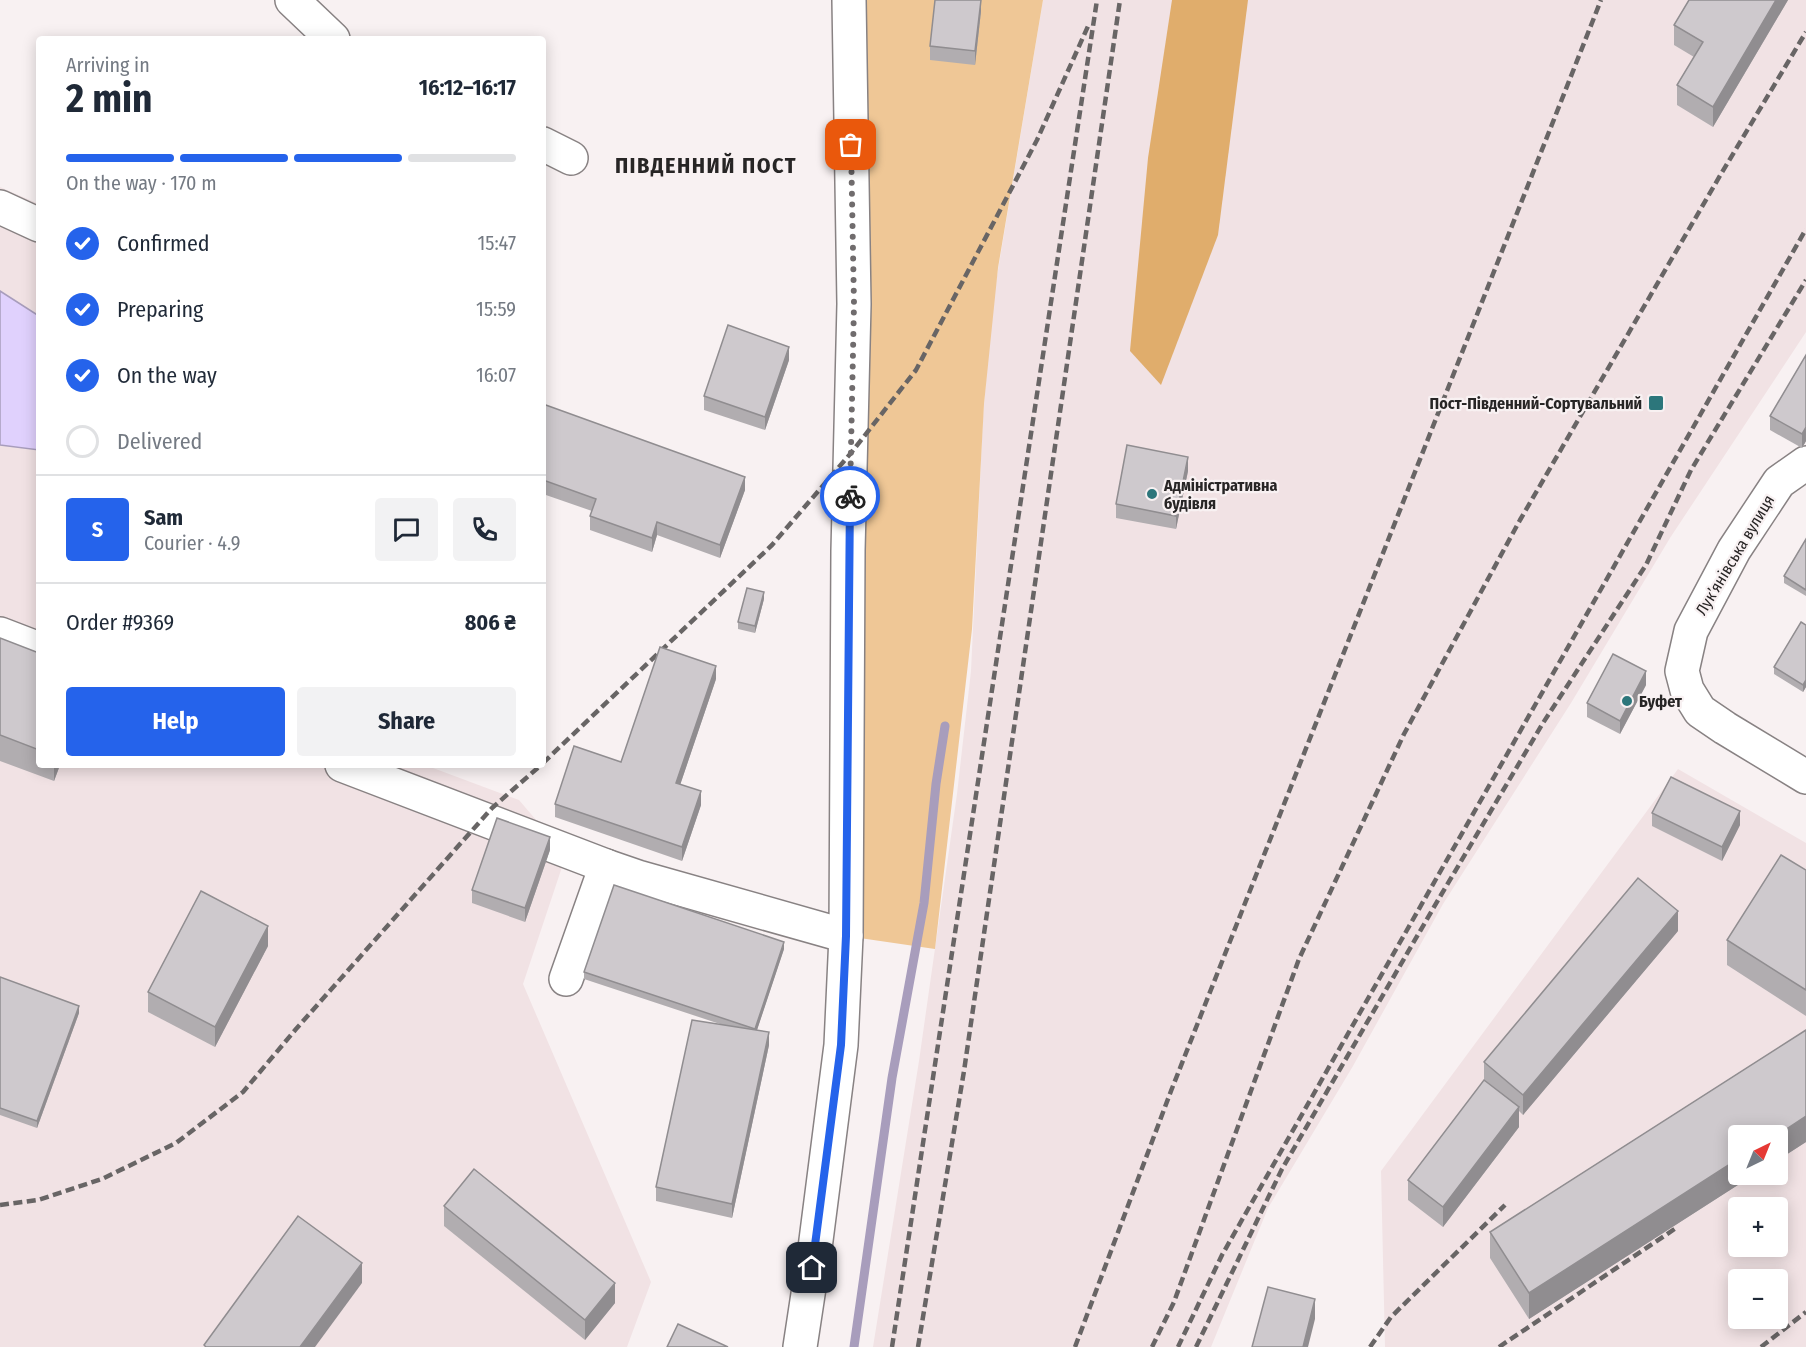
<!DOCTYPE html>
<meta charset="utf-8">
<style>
:root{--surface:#fff;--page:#f2f2f3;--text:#1f2937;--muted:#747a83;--line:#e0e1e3;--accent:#2563eb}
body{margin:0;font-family:"Fira Sans Condensed",sans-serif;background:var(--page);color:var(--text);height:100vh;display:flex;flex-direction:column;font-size:22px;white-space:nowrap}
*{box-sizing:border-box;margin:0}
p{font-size:20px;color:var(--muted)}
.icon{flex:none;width:33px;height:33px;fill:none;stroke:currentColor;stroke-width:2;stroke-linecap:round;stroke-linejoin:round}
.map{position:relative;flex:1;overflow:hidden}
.details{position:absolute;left:36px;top:36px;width:510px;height:732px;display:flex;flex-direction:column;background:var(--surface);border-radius:6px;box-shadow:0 3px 15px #0003}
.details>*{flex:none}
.needle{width:39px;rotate:43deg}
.fabs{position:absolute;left:1728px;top:1125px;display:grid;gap:12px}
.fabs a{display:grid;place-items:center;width:60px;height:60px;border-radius:6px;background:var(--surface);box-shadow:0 3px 15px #0003;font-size:30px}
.pin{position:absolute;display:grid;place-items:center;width:51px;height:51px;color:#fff;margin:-26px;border-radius:12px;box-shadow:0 3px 9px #0006}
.courier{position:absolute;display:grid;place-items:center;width:60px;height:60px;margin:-30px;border:4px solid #2563eb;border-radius:50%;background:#fff;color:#222;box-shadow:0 2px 8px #0007}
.head em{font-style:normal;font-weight:700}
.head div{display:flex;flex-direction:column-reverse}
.head{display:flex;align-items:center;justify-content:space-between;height:102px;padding:0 30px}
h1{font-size:39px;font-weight:700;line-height:45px}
.bar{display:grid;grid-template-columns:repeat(4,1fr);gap:9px 6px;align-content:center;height:72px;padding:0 30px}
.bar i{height:8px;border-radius:4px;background:var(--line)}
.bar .selected{background:var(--accent)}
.bar p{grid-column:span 4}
.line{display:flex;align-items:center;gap:15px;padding:0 30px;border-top:2px solid var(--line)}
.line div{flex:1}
.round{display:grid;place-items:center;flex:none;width:63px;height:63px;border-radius:6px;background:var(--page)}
ol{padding:0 30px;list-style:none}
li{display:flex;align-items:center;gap:18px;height:66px}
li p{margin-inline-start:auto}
li .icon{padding:6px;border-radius:50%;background:var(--accent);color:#fff;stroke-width:4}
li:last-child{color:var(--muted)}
li i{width:33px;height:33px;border:3px solid var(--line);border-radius:50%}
.button{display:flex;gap:12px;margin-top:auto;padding:12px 30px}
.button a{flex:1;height:69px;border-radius:6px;background:var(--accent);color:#fff;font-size:24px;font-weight:700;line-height:69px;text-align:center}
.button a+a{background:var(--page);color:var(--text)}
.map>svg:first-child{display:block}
.built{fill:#f1e2e4;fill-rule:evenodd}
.green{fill:#efc796}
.forest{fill:#e0ad6c}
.water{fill:#e0d1fd;stroke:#a89dbc;stroke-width:1.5}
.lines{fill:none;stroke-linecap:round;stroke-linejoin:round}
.stream{stroke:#a89dbc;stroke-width:9}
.minor-casing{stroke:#888283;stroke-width:36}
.minor{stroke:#fff;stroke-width:33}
.rail{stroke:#686565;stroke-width:4.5;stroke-dasharray:9 4.5;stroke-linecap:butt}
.wall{fill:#b1adb0}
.shaded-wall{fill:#908d90}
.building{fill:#cec9cd;stroke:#908d90;stroke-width:1.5}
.done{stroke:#706c6d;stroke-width:6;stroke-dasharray:0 10.8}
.route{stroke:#2563eb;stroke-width:8}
.poi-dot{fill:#2c767b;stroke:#f8f1f2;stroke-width:2}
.labels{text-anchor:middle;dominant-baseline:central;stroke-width:4.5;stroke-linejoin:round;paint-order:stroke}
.poi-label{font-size:16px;font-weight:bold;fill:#272525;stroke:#f8f1f2;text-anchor:start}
.street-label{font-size:16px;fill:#272525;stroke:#f8f1f2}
.district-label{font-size:22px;font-weight:bold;letter-spacing:1.5px;fill:#272525;stroke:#f8f1f2}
</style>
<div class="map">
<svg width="1806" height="1347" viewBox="0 0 1806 1347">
<rect width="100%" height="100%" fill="#f8f1f2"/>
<!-- built -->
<g class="built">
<path d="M1043,0H1806V332L1670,538L1571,703L1443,904L1353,1066L1268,1208L1211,1347H873L919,1061L957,794L971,671L983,417L992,306Z"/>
<path d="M0,187L39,204V765H425L519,800L566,855L523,984L651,1282L627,1347H0Z"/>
<path d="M1678,769L1806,843V1347H1385L1381,1171ZM1738,1136H1778V1174H1738ZM1738,1208H1778V1246H1738ZM1738,1280H1778V1318H1738Z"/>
</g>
<!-- green -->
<path class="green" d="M847,0H1043L998,268L984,404L972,629L935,949L846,936Z"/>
<!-- forest -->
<path class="forest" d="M1172,0H1248L1218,235L1161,385L1130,351L1148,158Z"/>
<!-- water -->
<path class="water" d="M0,291L39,316V450L0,445Z"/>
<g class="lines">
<!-- stream -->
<path class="stream" d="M854,1347L892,1078L924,903L936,784L945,726"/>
<!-- minor casing -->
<g class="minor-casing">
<g id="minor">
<path d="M292,0L333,39"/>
<path d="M543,144L571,158"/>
<path d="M0,207L39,225"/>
<path d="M1806,463L1779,482L1734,550L1691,631L1682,671L1687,690L1700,711L1725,728L1806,777"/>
<path d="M0,634L39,649"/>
<path d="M342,765L606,866L638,877L846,936"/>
<path d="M566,979L606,866"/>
<path d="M800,1347L815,1248L841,1045L846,936L848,551L854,304L849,0"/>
</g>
</g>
<!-- minor -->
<use href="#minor" class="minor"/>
<!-- rail -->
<g class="rail">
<path d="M543,763L772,545L851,453L916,370L1037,140L1089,24"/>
<path d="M0,1205L38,1200L102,1179L176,1143L243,1092L296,1029L492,808L541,765"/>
<path d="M892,1347L1097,0"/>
<path d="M918,1347L964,1071L1120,0"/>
<path d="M1075,1347L1171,1091L1601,0"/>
<path d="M1152,1347L1174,1302L1299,959L1404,734L1520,520L1721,174L1806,32"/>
<path d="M1178,1347L1222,1255L1806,229"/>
<path d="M1196,1347L1282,1169L1441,895L1543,723L1646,565L1691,470L1806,280"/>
<path d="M1370,1347L1391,1317L1505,1205"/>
<path d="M1499,1347L1676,1228"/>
<path d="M1761,1347L1806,1312"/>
</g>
</g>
<!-- wall -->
<g class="wall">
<path d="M1689,0H1788L1713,127L1677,105V85L1694,57L1674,45V25Z"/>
<path d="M981,11L975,65L930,60V46Z"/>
<path d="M1806,355V441L1802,448L1770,430V416Z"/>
<path d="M789,360L765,430L704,410V396Z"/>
<path d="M543,404L745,490L720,558L657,535L652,552L590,530V516L592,511L543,494Z"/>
<path d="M1188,471L1176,529L1116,518V504Z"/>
<path d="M1806,539V596L1784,583V576Z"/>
<path d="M764,599L755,633L738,629V622Z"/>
<path d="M1806,625V687L1803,692L1774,674V667Z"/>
<path d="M0,638L39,653V765H60L54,781L0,761Z"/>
<path d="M716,679L680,785L701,805L682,861L555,817V804L621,762Z"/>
<path d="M1646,685L1620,734L1587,717V703Z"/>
<path d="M1652,813L1740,825L1722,861L1652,826Z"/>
<path d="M550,850L525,922L472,903V890Z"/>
<path d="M1806,870V1016L1727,965V940Z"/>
<path d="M1678,931L1523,1115L1519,1111V1127L1443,1227L1408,1200V1180L1484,1081V1062Z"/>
<path d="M268,946L215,1047L148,1012V992Z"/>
<path d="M784,949L757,1030L769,1045L732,1218L656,1201V1187L720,1024L584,979V972Z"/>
<path d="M0,977L79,1013L37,1128L0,1115Z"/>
<path d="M1806,1030V1142L1778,1160V1136H1738V1174H1755L1529,1319L1490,1258V1232Z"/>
<path d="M444,1206L615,1303L585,1340L444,1226Z"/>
</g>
<!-- shaded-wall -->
<g class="shaded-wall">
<path d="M981,0V11L975,65V51Z"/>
<path d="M1776,0H1788L1713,127V107Z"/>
<path d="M789,347V360L765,430V417Z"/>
<path d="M1806,427V441L1802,448V434Z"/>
<path d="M1188,457V471L1176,529V516Z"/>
<path d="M745,477V490L720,558V545Z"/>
<path d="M657,522V535L652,552V538Z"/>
<path d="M764,592V599L755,633V626Z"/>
<path d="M716,666V679L676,797V783Z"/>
<path d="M1646,671V685L1620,734V721Z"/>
<path d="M1806,680V687L1803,692V685Z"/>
<path d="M54,765H60L54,781Z"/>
<path d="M701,791V805L682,861V847Z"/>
<path d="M1740,811V825L1722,861V847Z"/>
<path d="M550,837V850L525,922V908Z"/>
<path d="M1678,911V931L1523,1115V1095Z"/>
<path d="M268,926V946L215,1047V1027Z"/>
<path d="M784,942V949L755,1036V1029Z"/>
<path d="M79,1006V1013L37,1128V1121Z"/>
<path d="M769,1032V1045L732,1218V1204Z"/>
<path d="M1519,1107V1127L1443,1227V1207Z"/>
<path d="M1806,1116V1142L1778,1160V1136H1776Z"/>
<path d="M1738,1159V1174H1755L1529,1319V1293Z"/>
<path d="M362,1263V1283L315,1347H300Z"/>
<path d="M615,1283V1303L585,1340V1320Z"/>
<path d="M1315,1299V1319L1308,1347H1303Z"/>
</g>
<!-- building -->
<g class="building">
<path d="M935,0H981L975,51L930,46Z"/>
<path d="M1689,0H1776L1713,107L1677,85L1703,42L1674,25Z"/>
<path d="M728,325L789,347L765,417L704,396Z"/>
<path d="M1806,355V427L1802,434L1770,416Z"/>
<path d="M543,404L745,477L720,545L657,522L652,538L590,516L596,499L543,480Z"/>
<path d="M1127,445L1188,457L1176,516L1116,504Z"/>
<path d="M1806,539V590L1784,576Z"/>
<path d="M747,588L764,592L755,626L738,622Z"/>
<path d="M1801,622L1806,625V680L1803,685L1774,667Z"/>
<path d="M0,638L39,653V750L0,735Z"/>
<path d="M660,647L716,666L676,783L701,791L682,847L555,804L574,746L621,762Z"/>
<path d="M1613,654L1646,671L1620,721L1587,703Z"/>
<path d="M1671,777L1740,811L1722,847L1652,813Z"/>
<path d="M497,818L550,837L525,908L472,890Z"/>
<path d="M1781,855L1806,870V990L1727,940Z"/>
<path d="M1638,878L1678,911L1523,1095L1484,1062Z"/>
<path d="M614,885L784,942L755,1029L584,972Z"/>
<path d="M201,891L268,926L215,1027L148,992Z"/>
<path d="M0,977L79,1006L37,1121L0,1108Z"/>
<path d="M692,1020L769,1032L732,1204L656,1187Z"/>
<path d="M1806,1030V1116L1776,1136H1738V1159L1529,1293L1490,1232Z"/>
<path d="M1484,1080L1519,1107L1443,1207L1408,1180Z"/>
<path d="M474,1169L615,1283L585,1320L444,1206Z"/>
<path d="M298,1216L362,1263L300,1347H206L204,1345Z"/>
<path d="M1268,1287L1315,1299L1303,1347H1252Z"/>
<path d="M678,1324L728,1347H667Z"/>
</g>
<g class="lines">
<!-- done -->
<path class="done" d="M850,496L854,304L851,145"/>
<!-- route -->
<path class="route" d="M812,1268L841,1045L846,936L850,496"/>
</g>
<!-- markers -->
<g class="poi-dot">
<rect x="1648" y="395" width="16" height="16" rx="3"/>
<circle cx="1152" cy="494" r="6"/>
<circle cx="1627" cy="701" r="6"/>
</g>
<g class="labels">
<!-- poi labels -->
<g class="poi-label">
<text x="1642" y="403" text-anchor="end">Пост-Південний-Сортувальний</text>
<text x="1164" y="485">Адміністративна<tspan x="1164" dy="18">будівля</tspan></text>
<text x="1639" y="701">Буфет</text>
</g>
<!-- street labels -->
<g class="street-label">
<text transform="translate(1735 555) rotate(-59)">Лук’янівська вулиця</text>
</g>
<!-- district labels -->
<g class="district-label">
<text x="706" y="165">ПІВДЕННИЙ ПОСТ</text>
</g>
</g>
</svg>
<div class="fabs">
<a><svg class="needle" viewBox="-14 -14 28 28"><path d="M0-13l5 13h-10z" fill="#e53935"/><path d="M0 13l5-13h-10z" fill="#747a83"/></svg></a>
<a>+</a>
<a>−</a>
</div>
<div class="pin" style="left:851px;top:145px;background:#ea580c"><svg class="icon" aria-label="bag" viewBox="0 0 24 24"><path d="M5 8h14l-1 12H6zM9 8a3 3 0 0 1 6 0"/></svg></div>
<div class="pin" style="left:812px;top:1268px;background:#1f2937"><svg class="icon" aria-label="home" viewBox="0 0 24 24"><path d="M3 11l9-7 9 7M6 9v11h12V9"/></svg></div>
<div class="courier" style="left:850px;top:496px"><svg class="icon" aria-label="bike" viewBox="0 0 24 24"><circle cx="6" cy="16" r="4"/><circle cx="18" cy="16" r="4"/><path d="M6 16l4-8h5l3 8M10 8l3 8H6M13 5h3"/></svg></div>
<section class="details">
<div class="head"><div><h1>2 min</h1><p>Arriving in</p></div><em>16:12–16:17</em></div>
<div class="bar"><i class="selected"></i><i class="selected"></i><i class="selected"></i><i></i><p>On the way · 170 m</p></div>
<ol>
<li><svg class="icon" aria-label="check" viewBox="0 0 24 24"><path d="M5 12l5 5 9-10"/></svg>Confirmed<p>15:47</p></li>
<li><svg class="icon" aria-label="check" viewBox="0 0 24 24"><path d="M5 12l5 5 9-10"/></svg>Preparing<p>15:59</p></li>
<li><svg class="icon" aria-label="check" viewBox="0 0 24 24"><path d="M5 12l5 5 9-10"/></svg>On the way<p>16:07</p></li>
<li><i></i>Delivered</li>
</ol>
<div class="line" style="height:108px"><b class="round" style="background:var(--accent);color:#fff">S</b><div><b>Sam</b><p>Courier · 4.9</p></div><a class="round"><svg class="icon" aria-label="chat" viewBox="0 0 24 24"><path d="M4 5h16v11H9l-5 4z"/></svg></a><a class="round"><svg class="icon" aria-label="phone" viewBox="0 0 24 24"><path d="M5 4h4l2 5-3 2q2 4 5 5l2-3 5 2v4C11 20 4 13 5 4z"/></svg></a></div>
<div class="line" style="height:78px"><div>Order #9369</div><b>806 ₴</b></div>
<div class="button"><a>Help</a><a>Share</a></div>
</section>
</div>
